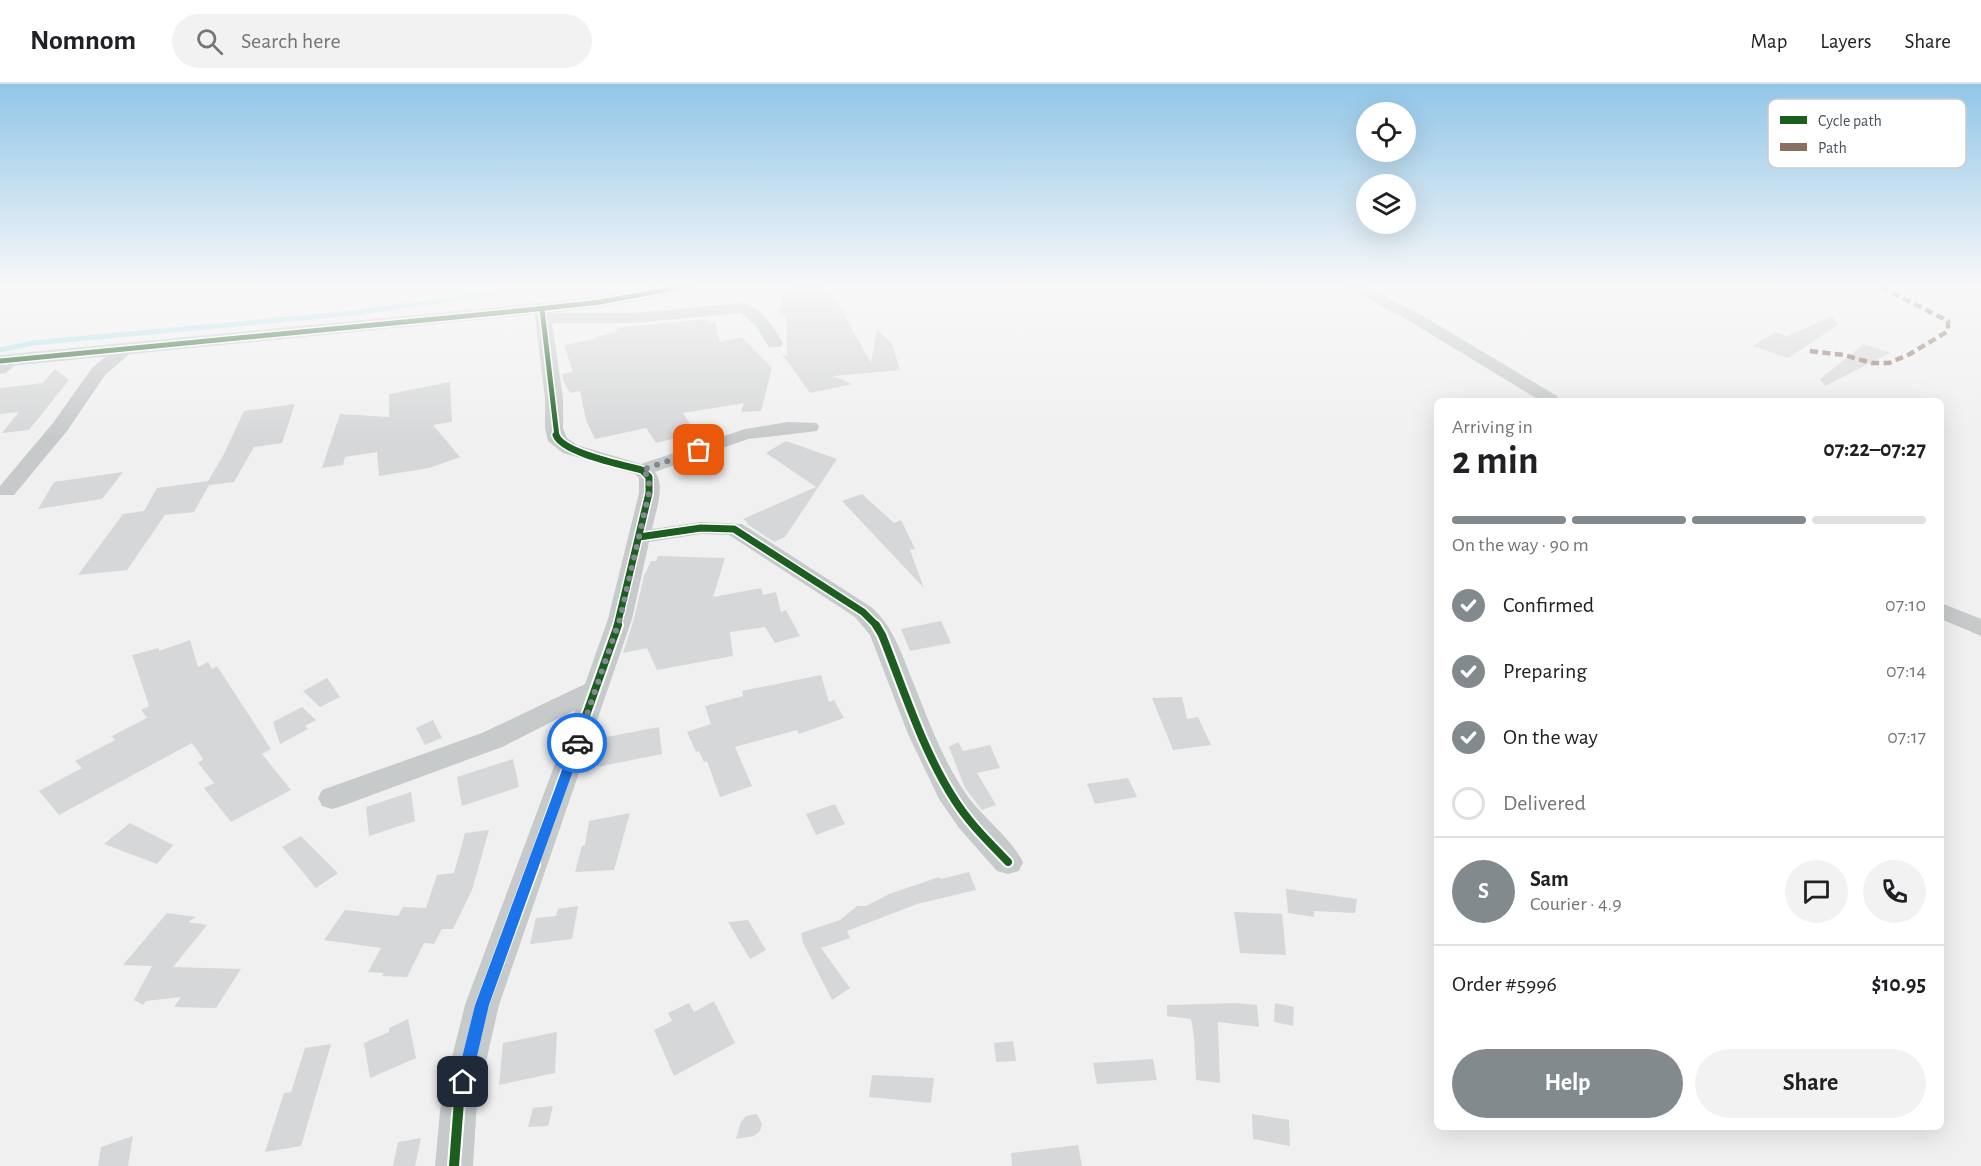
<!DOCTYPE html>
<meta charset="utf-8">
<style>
:root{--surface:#fff;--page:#f2f2f2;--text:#202124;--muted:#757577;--line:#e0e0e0;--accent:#838a8e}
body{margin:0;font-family:"Alegreya Sans",sans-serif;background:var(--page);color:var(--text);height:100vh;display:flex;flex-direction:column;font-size:22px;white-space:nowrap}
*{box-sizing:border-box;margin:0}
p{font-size:20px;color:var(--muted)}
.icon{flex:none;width:33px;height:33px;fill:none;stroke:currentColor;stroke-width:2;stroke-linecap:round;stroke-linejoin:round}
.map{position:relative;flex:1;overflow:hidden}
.drawer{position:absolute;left:1434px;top:314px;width:510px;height:732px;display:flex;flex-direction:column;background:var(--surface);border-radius:9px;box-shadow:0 6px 24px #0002}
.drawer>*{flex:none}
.controls{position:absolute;left:1356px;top:18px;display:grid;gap:12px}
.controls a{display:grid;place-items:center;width:60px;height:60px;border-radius:50%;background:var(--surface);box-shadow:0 6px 24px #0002;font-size:30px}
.pin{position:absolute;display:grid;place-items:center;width:51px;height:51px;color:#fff;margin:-26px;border-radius:12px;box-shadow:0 3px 9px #0006}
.courier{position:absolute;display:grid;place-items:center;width:60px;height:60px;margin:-30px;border:4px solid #1a73e8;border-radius:50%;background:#fff;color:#222;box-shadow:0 2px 8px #0007}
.summary em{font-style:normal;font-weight:700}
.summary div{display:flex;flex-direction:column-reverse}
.summary{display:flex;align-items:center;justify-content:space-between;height:102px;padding:0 18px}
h1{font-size:39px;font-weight:700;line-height:45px}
.bar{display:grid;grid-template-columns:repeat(4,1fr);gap:9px 6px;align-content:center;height:72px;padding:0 18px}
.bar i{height:8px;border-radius:4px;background:var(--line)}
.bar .current{background:var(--accent)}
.bar p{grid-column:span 4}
.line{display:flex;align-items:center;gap:15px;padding:0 18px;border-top:2px solid var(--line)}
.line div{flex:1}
.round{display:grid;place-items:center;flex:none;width:63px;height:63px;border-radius:32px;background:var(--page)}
ol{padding:0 18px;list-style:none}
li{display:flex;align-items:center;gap:18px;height:66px}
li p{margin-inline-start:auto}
li .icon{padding:6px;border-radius:50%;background:var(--accent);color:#fff;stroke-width:4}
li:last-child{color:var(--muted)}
li i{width:33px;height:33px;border:3px solid var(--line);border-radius:50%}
.cta{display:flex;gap:12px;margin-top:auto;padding:12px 18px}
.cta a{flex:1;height:69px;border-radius:36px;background:var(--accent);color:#fff;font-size:24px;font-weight:700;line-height:69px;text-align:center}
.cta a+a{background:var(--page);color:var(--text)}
header{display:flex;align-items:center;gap:36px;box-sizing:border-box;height:84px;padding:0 30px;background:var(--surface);border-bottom:2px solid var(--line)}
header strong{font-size:28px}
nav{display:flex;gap:33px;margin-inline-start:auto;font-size:21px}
.search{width:420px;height:54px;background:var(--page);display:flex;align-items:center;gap:15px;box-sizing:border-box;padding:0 21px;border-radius:33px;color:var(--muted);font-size:22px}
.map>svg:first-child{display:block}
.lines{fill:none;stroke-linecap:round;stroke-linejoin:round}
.stream{stroke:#aee0e8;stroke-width:5}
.building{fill:#d6d7d8}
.minor{fill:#c7cacb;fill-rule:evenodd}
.tertiary{fill:#c7cacb;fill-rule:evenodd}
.quiet{stroke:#8d6e63;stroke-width:4.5;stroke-dasharray:8 4.5;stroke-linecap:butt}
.cycleway-far3-casing{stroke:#fff;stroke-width:8}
.cycleway-far2-casing{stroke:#fff;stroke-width:10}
.cycleway-far1-casing{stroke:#fff;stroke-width:12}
.cycleway-casing{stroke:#fff;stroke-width:14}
.cycleway-far3{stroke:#1b5e20;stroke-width:5}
.cycleway-far2{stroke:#1b5e20;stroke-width:7}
.cycleway-far1{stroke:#1b5e20;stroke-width:8}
.cycleway{stroke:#1b5e20;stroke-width:10}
.route{fill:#1a73e8}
.done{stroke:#838a8e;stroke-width:6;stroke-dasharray:0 10.8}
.key{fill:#fff;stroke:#c8cbce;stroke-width:1.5}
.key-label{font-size:16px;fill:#48535a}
</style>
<header>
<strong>Nomnom</strong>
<div class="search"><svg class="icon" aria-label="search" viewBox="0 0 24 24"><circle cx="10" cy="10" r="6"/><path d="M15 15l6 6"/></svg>Search here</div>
<nav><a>Map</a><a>Layers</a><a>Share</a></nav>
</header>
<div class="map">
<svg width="1981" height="1082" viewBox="0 0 1981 1082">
<rect width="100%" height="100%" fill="#f0f0f0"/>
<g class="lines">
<!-- stream -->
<g class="stream">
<path d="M850,202L851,207"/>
<path d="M0,266L33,259L354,229L546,202"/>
</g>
</g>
<!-- building -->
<g class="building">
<path d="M801,202H828L871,279L877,245L892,260L900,286L833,292L852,300L810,309L782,270L787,272L786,231H778L785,204Z"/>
<path d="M1833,232L1838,241L1788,274L1753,262L1775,248L1787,252Z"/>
<path d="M708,235L710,239L715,238L720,258L742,253L772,284L761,327L741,328L744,319L683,329L696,349L656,359L646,344L595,355L586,336L580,307L570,309L563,296L562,290L573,288L564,261L596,255L595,253L617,248L616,245L625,243Z"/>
<path d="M1864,260L1890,269L1825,302L1820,295Z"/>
<path d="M55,285L69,296L29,346L2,349L19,328L0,330V304L43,299Z"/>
<path d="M450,298L452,338L433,341L460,373L429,384L379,392L377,368L345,373L343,381L322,384L340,330L389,333V310Z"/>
<path d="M295,320L282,359L254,363L234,398L209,401L194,428L165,431L127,486L78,491L123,430L144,427L157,404L208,397L223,372L244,327Z"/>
<path d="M786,357L837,375L785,453L774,458L747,440L748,439L743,435L816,403L766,369Z"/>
<path d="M123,388L102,415L38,425L54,398Z"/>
<path d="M862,410L894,439L901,436L915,465L910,466L924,504L842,417Z"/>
<path d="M658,472L725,474L713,513L761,504L763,511L776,508L781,528L786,526L800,552L775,559L765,543L730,548L733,572L657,586L647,564L623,569L634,535L644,492L651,477H656Z"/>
<path d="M941,537L951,559L910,567L901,545Z"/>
<path d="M190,556L198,583L208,578L212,585L217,582L271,665L262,670L291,706L231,738L204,704L214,699L198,679L203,675L192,659L59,731L39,707L82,684L75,677L115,656L112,652L147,634L141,626L149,622L132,571L159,564V567Z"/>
<path d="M821,591L829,618L834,616L844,634L799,650L797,646L735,663L752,702L720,713L707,677L704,678L699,667L696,668L687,648L711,640L705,622L743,612L742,607Z"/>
<path d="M327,594L340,613L320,623L303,607Z"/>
<path d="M1182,613L1187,635L1198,633L1211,661L1173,666L1152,614Z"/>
<path d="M302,623L316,636L305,642L308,645L280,660L273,638Z"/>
<path d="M433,636L442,654L425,661L416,644Z"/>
<path d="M659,643L662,670L597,683L596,655Z"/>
<path d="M958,658L963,667L990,661L1000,684L977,689L996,721L982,726L965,704L949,663Z"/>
<path d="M513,675L519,703L462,722L457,693Z"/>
<path d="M1128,694L1137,713L1095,720L1087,700Z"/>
<path d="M411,708L415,737L369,752L366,723Z"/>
<path d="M835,720L845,740L816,751L806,730Z"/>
<path d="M630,729L614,786L575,788L582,762L585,761L589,737Z"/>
<path d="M130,739L173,761L157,780L104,760Z"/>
<path d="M489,746L472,806L453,845H442L434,860L424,859L407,893L382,892L384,889L368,888L381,864L324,856L345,826L398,832L403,823L426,824L437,791L454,789L465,749Z"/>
<path d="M301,752L338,789L316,804L282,763Z"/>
<path d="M969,788L976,806L917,820L847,847L850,854L821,864L850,904L832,916L803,859L801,849L840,836L857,822H866L889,810L939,793L941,795Z"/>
<path d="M1286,805L1357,815L1355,829L1314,827V833L1288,829Z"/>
<path d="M578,822L572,855L530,860L536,834L556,832L558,825Z"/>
<path d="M1234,828L1282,830L1286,871L1240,869Z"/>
<path d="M167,829L196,833L188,838L207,841L173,883L241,885L216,924L174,923L181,913L146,917L143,921L134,916L152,882L123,881Z"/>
<path d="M748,836L766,866L750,875L728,838Z"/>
<path d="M714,917L735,959L674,992L654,946L672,937L668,929L689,919L694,928Z"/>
<path d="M1237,919L1257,921L1259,943L1218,938L1220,999L1196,996L1194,953L1191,935L1167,932V921Z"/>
<path d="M1275,919L1294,923L1293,942L1274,938Z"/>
<path d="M408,935L416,974L370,994L364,959L389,948V944Z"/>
<path d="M557,948L555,989L499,1001L503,959Z"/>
<path d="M1013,957L1016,977L996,978L994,959Z"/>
<path d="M331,960L301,1062L265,1068L284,1009L291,1008L305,964Z"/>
<path d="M1153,975L1157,996L1097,1000L1093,979Z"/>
<path d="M872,991L934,994L931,1019L869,1013Z"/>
<path d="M553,1022L548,1042L528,1043L533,1024Z"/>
<path d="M757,1030L762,1040L760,1047L754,1052L736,1055L741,1038L746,1032Z"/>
<path d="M1252,1030L1289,1036L1290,1062L1253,1055Z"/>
<path d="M133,1052L128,1082H98L101,1063Z"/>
<path d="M421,1054L415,1082H393L398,1058Z"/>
<path d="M1078,1061L1082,1082H1012L1011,1069Z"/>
</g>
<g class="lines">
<!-- minor -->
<g class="minor">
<path d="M1345,202H1364L1423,232L1557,312L1560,316H1539L1411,238Z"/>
<path d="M743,219C763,224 773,243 783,259L781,263H769L756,242L741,229L633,239H552L563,314V344L567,354L577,361L641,380L745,345L788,338L817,339L819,343L817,347L748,355L655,388C666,402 655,429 652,445L701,438L742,440L871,523C894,543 902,571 913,598C928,635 942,674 964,707C981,733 1009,751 1023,778L1019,787L1008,790L997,787L959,744L939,715L908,650L870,551L855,533L729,451L701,450L649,458L632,535L499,921L477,1017L473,1082H435L441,1017L465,921L575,626L502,663L342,722L332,725L322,722L318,714L322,706L482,649L585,600L608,535L639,409V394L635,390L563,369L548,357L545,344V314L534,225L536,222H548L550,229H633Z"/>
<path d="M125,260L133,265L131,269L105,291L67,347L14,411H0V402L53,339L92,284L119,261Z"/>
<path d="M12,271L18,272L21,276L6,289L0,290V277Z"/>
<path d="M1941,519L1981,535V552L1941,535Z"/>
</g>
<!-- tertiary -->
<path class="tertiary" d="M654,202H695L693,206L686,208L600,224L0,283V271L527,220L600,212Z"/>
<!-- quiet -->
<path class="quiet" d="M1810,267L1844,271L1872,279H1889L1910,270L1948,247V237L1879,202"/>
<!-- cycleway-far3 casing -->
<g class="cycleway-far3-casing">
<g id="cycleway-far3">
<path d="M542,225L557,353"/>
<path d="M0,277L527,226L600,218L686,202"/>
</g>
</g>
<!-- cycleway-far2 casing -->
<g class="cycleway-far2-casing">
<g id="cycleway-far2">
<path d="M556,351C562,369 624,381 642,386L649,393V409L617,542"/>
<path d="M639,453L701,444L734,445L863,528L877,542"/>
</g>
</g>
<!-- cycleway-far1 casing -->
<g class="cycleway-far1-casing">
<g id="cycleway-far1">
<path d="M876,541L882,551C904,606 922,665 954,715C969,739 989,758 1008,778"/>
<path d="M533,781L618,541"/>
</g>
</g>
<!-- cycleway casing -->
<g class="cycleway-casing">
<path id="cycleway" d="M454,1082L459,1017L482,921L534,780"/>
</g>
<!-- cycleway-far3 -->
<use href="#cycleway-far3" class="cycleway-far3"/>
<!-- cycleway-far2 -->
<use href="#cycleway-far2" class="cycleway-far2"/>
<!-- cycleway-far1 -->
<use href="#cycleway-far1" class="cycleway-far1"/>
<!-- cycleway -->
<use href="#cycleway" class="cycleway"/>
</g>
<!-- sky -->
<linearGradient id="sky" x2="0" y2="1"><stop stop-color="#91c6e8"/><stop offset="0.57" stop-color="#f8f8f8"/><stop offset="1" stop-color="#f8f8f8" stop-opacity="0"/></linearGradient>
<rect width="1981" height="354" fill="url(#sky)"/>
<!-- route -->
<path class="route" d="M577,655L583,659L489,921L471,998L468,1003L463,1005L458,1003L456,998L475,921L572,659Z"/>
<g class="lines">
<!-- done -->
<path class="done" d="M577,659L620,535L649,409V393L642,386L699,366"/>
</g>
<!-- legend -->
<rect x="1768" y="15" width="198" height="69" rx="9" class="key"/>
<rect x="1780" y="32" width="27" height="8" fill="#1b5e20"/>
<rect x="1780" y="59" width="27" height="8" fill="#8d6e63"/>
<g class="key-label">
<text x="1818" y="42">Cycle path</text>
<text x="1818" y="69">Path</text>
</g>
</svg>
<div class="controls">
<a><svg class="icon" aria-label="locate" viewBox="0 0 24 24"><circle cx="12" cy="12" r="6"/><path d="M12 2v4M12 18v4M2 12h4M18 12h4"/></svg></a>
<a><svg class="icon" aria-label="layers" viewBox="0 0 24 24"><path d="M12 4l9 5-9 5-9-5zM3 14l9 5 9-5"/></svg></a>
</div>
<div class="pin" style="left:699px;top:366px;background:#ea580c"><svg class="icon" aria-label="bag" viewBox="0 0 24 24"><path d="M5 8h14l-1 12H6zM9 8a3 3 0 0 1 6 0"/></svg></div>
<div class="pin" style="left:463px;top:998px;background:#1f2937"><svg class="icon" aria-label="home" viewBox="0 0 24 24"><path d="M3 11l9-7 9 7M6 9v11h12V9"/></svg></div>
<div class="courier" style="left:577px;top:659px"><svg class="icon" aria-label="car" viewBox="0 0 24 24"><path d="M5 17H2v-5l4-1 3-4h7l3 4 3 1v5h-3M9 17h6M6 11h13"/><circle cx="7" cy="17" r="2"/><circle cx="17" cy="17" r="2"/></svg></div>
<section class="drawer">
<div class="summary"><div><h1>2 min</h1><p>Arriving in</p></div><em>07:22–07:27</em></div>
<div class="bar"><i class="current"></i><i class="current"></i><i class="current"></i><i></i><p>On the way · 90 m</p></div>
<ol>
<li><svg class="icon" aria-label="check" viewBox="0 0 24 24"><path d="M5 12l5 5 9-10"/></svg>Confirmed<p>07:10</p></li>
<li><svg class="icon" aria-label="check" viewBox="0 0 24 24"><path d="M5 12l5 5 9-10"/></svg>Preparing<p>07:14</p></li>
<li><svg class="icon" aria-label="check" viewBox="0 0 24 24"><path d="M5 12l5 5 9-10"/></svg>On the way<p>07:17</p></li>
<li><i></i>Delivered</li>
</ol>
<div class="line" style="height:108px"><b class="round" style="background:var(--accent);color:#fff">S</b><div><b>Sam</b><p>Courier · 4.9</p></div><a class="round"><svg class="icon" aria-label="chat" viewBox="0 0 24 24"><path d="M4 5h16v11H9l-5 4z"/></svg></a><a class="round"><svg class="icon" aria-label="phone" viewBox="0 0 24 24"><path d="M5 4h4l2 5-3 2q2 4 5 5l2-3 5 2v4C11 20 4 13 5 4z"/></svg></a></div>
<div class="line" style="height:78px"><div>Order #5996</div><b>$10.95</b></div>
<div class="cta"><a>Help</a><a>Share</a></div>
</section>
</div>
